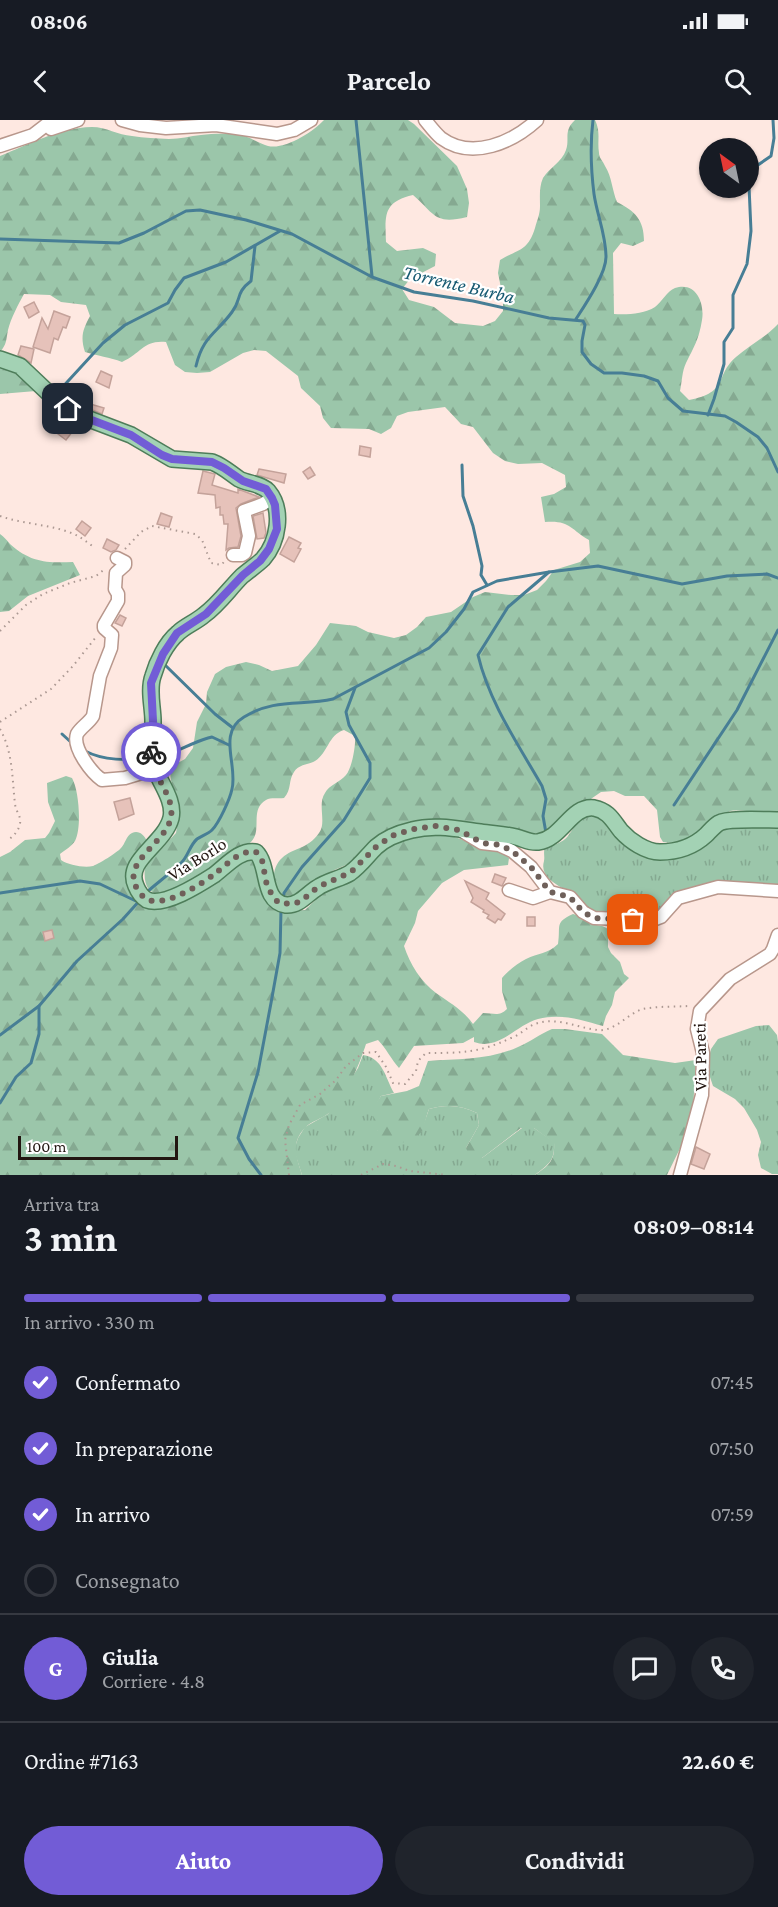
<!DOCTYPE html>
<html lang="it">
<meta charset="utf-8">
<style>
:root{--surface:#171b24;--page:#20242c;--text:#f1f3f6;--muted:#9ea1a6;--line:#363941;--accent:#725cd6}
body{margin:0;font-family:"Crimson Pro",serif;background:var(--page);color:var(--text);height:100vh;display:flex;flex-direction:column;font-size:22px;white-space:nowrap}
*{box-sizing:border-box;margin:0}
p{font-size:20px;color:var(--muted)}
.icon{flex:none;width:33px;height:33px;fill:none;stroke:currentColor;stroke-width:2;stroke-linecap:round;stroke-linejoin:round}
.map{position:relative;height:1055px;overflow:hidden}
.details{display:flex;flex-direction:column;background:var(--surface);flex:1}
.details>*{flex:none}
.needle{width:39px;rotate:327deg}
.fabs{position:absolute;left:699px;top:18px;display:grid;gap:12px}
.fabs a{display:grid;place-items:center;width:60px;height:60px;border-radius:50%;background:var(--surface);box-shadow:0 2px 4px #0004;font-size:30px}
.scale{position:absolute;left:18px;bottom:15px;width:160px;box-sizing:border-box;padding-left:6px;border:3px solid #221611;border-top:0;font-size:16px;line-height:21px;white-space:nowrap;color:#221611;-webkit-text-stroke:4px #fff;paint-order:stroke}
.pin{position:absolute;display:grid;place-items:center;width:51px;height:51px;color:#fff;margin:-26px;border-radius:12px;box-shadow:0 3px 9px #0006}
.courier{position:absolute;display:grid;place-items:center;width:60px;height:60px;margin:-30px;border:4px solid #725cd6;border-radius:50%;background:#fff;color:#222;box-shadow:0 2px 8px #0007}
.headline em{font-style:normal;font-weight:700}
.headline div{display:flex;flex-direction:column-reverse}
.headline{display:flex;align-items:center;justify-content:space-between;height:102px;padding:0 24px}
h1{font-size:39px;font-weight:700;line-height:45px}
.bar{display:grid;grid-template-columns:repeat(4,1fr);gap:9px 6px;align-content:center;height:72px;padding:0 24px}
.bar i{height:8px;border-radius:4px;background:var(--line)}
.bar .selected{background:var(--accent)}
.bar p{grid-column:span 4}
.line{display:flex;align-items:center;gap:15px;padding:0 24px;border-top:2px solid var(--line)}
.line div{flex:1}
.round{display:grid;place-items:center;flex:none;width:63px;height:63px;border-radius:32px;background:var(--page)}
ol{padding:0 24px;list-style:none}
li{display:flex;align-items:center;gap:18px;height:66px}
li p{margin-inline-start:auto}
li .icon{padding:6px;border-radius:50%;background:var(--accent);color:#fff;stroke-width:4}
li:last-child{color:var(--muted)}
li i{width:33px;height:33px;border:3px solid var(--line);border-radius:50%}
.button{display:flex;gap:12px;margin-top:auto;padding:12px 24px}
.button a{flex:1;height:69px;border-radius:36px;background:var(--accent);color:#fff;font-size:24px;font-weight:700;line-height:69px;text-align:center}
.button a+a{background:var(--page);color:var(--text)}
.status{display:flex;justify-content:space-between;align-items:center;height:42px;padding:0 30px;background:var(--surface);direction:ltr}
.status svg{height:16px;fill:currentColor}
header{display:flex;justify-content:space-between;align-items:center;height:78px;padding:0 24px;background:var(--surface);font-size:27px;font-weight:700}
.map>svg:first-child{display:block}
.grass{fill:url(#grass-tufts)}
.forest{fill:url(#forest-firs)}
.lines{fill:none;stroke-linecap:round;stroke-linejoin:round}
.stream{stroke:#477e95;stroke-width:3}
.building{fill:#e6c2ba;stroke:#c4a29a;stroke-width:1.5}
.minor-casing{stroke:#b8978c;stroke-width:15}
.major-casing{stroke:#4e7d5a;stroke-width:18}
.path{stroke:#ab9892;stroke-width:2;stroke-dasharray:1.5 4.5;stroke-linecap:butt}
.minor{stroke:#fff;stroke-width:12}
.major{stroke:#a3d2b4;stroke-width:15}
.done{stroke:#6f605a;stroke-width:6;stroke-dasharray:0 10.8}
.route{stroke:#725cd6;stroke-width:8}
.labels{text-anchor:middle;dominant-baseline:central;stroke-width:4.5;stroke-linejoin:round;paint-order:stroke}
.street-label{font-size:18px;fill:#221611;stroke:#fff}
.water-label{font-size:20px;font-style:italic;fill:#175a72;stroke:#fff}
</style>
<div class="status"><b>08:06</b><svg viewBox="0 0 49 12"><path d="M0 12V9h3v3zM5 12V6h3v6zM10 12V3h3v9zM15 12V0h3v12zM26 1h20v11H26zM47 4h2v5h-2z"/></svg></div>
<header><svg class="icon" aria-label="back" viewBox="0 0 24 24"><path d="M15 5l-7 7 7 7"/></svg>Parcelo<svg class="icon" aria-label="search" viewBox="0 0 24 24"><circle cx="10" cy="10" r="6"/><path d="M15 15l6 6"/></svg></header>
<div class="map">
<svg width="778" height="1055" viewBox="0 0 778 1055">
<defs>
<pattern id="grass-tufts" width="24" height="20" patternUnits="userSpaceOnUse" patternTransform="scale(1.5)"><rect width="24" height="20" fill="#9bc6aa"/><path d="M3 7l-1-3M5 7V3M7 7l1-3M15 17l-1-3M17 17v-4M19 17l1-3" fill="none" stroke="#85a991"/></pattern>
<pattern id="forest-firs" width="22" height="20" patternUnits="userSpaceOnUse" patternTransform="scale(1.5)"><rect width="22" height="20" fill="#9bc6aa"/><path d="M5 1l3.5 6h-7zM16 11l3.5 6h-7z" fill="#85a991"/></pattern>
</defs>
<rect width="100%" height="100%" fill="#fee8e1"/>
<!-- grass -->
<g class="grass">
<path d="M590,695L602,698L645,733L709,722L724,708L778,704V766C765,765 744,760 732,763C707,769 679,784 655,793C649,795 608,795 600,793C585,791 576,775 562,768C552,762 540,755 544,741C545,736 543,733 545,728C554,725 562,723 568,716C577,704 575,701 590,695Z"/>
<path d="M769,905L777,915L778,922V1054H772L761,1048L758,1035L761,1022L757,1010L744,988L735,979L713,966L709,954L708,941L711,929L718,919L756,906Z"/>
<path d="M363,935C383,938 385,957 394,973L381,976C373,989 373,997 378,1011L421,1012L429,989C446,984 461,985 477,993L479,1005L466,1028L482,1038L522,1008H534L554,1022C555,1041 549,1044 535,1055H302L294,1030L298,1018L305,1007L328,994L358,948Z"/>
</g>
<!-- forest -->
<g class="forest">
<path d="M324,0H408L414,4L457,46L467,69L469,83L467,97C434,105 435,94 413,75C383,82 385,95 386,122L397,131L423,128L436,134L435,146L410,159L402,169L409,180L434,187L455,203L483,206L495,201L503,191V178L498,153L500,140C519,129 528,131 535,108C537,100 540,95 540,86C540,77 539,67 543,58C549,48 562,42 566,30C570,19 563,11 575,0H595C601,13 597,20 599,33C599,38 603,41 605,46C612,57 612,70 617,82C635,91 644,100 644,121L633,126L621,123L613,133L614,194C626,195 644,194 655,187C662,182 667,171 675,168C696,161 705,183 702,200C699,219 694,227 686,243C682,251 682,262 680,271L689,280C730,272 714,256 736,237C750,225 766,217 778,204V694C766,694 741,689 730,691C729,692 723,695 722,696C702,708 689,728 663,722L660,717L657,690L644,676H625L614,671L601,672L585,683L554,709L542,713L524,715L435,701L355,741L332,751L292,777L282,779C272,769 270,749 282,738C294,727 307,730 319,713C327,702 317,685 325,673C329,665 340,662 346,655C352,648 356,625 355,616L344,610C328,615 328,633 315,641C308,645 299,644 294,652C288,661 292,669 284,678C278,679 271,677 266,680C249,690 263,710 251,722C248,725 239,727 235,730C217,742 138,811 145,746L176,713C181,687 171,674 170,650L174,645L185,639L193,628L197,602L206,584L207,572L215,554L226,547L246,542L259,545L272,551L298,546L316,525L330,503L356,506L368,512L394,518L406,515L417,507L426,497L451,492L473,477L485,472L511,475H524L537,470L546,461L554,450L580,442L590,433L589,420C570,409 570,400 545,402L541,377L554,374L566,367L565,355L542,343L518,344L505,341L493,333L473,307L461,304L445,287L408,292L397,296L391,308L381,314L369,309L331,308L323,298L320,286L301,268L298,256L266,231L254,230L243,233L210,252L197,253L185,252L175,245L166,222C143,220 142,233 122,242C110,237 97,236 85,232C80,217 83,209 90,196L86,185L61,182L50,175L24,174C18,185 11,198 8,210C6,220 7,224 0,232V36C30,24 58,8 92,7C106,7 118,15 132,16C144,18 157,18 169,19C180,19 190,16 201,15C212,14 226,13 238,15C248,15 257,23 268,26C285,30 313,12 324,0Z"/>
<path d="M0,245L12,248L36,271L0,274Z"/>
<path d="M0,414C4,417 7,420 10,424C31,443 48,443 73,442L80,455L28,476L9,491L0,492Z"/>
<path d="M66,656L72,658C79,670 82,708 75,721C72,726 65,730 60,734L61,740C68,745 84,748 93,746C97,745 118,732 121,728C125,724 126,716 132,713C139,710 144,715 147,721C142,727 135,733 131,740C120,758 131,776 146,786L244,738L252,739L257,749L260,770L276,788L292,791L305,790L324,772L404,717L441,713L461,719L481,729L501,731L509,738L508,745L464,750L442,763L418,791L415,803L404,826C410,844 421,862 436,873C450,883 463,890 473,904L483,893C494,893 499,897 507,889L502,871V858C508,851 518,843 526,839C538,833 548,834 558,824C561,805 554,803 573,794C580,796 582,800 588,802C595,806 601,804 608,809V827L611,833L620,842L624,854L629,858L615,872L612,885L606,896L603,906C582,900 561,893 538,899C516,905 499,931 474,922V917L463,923L414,926L399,948C391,939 386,928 378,920L366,924C359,946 346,976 329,993C322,999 311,1001 305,1008C290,1023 297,1038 302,1055H0V737L10,732L25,720L45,718L49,713L55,701L48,682L47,663Z"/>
<path d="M552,909H565L602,914L623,935L675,943L696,940L693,989L688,1012L667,1055H535C549,1045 555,1041 554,1023L534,1008H521L482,1038L471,1040L466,1028L479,1005L477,993C461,985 446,984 429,989C426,996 425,1005 422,1011C421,1013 417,1016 415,1017C393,1033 368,1013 374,988C375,984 379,979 381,976L407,971L419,966L428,941C458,939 490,940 518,927C530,922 540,914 552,909Z"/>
</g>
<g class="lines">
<!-- stream -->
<g class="stream">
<path d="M356,0L372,156"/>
<path d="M0,119L119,123L144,113L186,91L200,90L246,100L292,114L372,157L414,172L473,181L549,198L583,201L585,205L582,221V232L591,244L604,253H622L644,256L658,261L668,278L683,291L725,296L736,302L758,317L767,328L778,352"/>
<path d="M576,199C585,185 606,154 606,137C606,115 597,95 594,74C591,50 590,24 593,0"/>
<path d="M196,246C203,216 216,214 232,192C242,179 235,173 251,161L255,126"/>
<path d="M58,272L103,223L125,205L168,183L175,170L184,158L226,142L280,111"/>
<path d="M708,295L714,279L724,244V222L733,208V175L747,144L751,111L749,66L755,47L771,36L774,18L773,0"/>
<path d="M462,345L463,376L473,406L482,446L481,455L487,465"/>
<path d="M164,544L215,594L233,608"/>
<path d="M62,614L74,625"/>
<path d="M85,631C104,641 127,640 149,639"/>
<path d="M158,637C175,634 190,623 208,618L212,617L229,625"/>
<path d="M674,685L737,590L778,510"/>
<path d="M546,713L543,696L546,679L542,666C518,624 489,582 478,535L508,487L549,452"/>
<path d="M147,772C158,762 171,753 182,742C188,736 190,725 197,719C201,716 208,714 212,710C219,703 230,679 232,669C238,645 217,613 244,597C275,578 301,586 333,579L429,528L446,512L464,489L473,472L497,461L549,452L598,446L682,464L727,456L767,454L778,458"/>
<path d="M0,773L80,761L100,764L138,782"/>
<path d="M283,780L284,773L302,747L344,700L370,658V643L349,605L346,592L355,568"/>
<path d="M0,915L39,886L77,841L123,799L141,779"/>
<path d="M0,983L16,957L31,943L39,914V886"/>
<path d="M261,1055L249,1039L238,1018L258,952L271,883L280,833L281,790"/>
</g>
</g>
<!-- building -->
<g class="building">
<path d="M34,182L39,192L29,198L24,187Z"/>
<path d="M54,191L70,197L66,208L63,207L58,220L54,218L50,233L33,227L42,198L48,209Z"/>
<path d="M21,226L34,229L31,243L18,235Z"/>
<path d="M101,251L112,256L109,268L96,262Z"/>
<path d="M80,281L104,288L102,294L85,287L80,284Z"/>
<path d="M55,298L61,302L64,298L76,307L66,320L49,307Z"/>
<path d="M360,326L371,328L370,337L359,335Z"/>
<path d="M310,347L315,355L308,359L303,352Z"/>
<path d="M259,349L286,354L284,363L257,355Z"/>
<path d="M203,351L215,354L212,365L238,373V369L259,377L241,384L236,388L241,416L238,427L229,428L226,430L228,404H224L223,395H220V387L216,388L215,375L198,373Z"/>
<path d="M161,393L172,397L169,407L157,404Z"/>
<path d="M263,393L266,413L264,418L257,419L253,396Z"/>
<path d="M82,401L91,408L85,416L76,409Z"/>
<path d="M289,417L301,423L298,428L301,429L294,442L280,434Z"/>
<path d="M107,419L119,425L116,430L111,432L103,428Z"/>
<path d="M120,495L126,498L122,506L115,503Z"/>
<path d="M130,678L134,694L119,700L114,682Z"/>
<path d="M495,754L506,758L502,766L492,762Z"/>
<path d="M465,761L489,773L486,779L505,794L501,800L498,799L495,803L487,798L489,795L483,792L484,790L471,782L473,778Z"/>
<rect x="527" y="797" width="8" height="9"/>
<path d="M52,810L54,818L45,821L43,812Z"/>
<path d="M696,1027L710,1034L704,1049L691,1044Z"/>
</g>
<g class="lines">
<!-- minor casing -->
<g class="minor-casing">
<g id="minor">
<path d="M122,0L140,5L166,8L216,5L277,14L294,10L311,0"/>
<path d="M425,0C430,6 435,13 441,18C472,41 513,22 537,0"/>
<path d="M51,9L78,0"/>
<path d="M0,26L33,15L46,5L58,0"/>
<path d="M233,435H242L245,433L249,416L244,391L263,384L272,378"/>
<path d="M117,438L125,442V445L116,453L115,469L118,474V481L104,505V508L112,515L111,528L100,556L93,596C89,603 81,607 77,614C72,628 92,653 102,660L125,658L155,649"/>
<path d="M462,711L482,723L499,725L512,731L531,747L550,772L570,777L583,792L594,798L653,800L661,797L678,778L718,767L778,771"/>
<path d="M509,770L533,778L550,772"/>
<path d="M680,1055L702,975L703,933L697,909L700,891L730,859L770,834L773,829L778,815"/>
</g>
</g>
<!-- major casing -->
<g class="major-casing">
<path id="major" d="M0,239L20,246L58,282L81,296L131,315L172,339L212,342C223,346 230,353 239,359C248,364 260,363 268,371C284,390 278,422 263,439C257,445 249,450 242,456C229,469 219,484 204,495C196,502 185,506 178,513C166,523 157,542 153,556C148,570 153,587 153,601C153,617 150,631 154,646C159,662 175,680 171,698C164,725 124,740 136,766C138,771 142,777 147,780C164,787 200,764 214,755C226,746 240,729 256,732C270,746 261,781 286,785C299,786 307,774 317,768C327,761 340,759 350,753C360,746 367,736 376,727C386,718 399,713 412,710C435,704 457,709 480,712C492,714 504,714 516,717C524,719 530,723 538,722C562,719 571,685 594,688C609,691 613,701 621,711C630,721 646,732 660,732C678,732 693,727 706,715C710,711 714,706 719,703C728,698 766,700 778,700"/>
</g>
<!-- path -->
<g class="path">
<path d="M0,396C25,405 54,404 78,416C83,419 88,423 94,427"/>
<path d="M125,429L141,412L152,406L195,414L202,420L211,443L221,445L225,441"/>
<path d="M0,511L26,485L43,474L70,463L96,456L106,448"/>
<path d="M0,602L51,569L73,546L96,517"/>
<path d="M0,609C13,632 12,658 15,684C16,693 23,697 19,707C17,713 12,717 7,721"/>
<path d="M289,1055L285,1020L289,1005L300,985L320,974L336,960L346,946L363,933L376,932L386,947L393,963L405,964L416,951L418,941L426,933C461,933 479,933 511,918C520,915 527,907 535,904C557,896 577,908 598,910C615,912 628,893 643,889C658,886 674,887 689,886"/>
<path d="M361,1055L383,1044L396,1046L410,1051L447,1055"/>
</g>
<!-- minor -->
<use href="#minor" class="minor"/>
<!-- major -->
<use href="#major" class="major"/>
</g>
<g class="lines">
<!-- done -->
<path class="done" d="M151,632C152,638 153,644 155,650C160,664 174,680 171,697C166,725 116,743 140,773C145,780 152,782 160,781C179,778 202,764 217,752C225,746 234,737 243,733C248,732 251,731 256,732L262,740L267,766L274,778L279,783L293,784L301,781L318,767L351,752L377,726L394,715L414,709L435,706L459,710L482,723L500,725L512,731L531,747L550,772L570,777L583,792L594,798L633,800"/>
<!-- route -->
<path class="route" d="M68,289L81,296L131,315L162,335L172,339L212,342L224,348L243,361L266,369L272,378L275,385L277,409L269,429L260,441L243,455L206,494L177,513L163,534L151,563L153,601L151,632"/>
</g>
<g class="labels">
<!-- street labels -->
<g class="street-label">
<text transform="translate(197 739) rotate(-32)">Via Borlo</text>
<text transform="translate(700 937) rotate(-91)">Via Pareti</text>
</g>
<!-- water labels -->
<g class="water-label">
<text transform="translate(459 164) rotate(13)">Torrente Burba</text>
</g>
</g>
</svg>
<div class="fabs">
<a><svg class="needle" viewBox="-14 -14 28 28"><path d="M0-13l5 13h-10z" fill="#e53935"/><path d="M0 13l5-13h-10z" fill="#9ea1a6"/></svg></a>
</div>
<div class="scale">100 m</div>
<div class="pin" style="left:633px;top:800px;background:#ea580c"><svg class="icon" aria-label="bag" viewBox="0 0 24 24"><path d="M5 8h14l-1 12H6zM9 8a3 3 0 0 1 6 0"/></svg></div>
<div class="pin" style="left:68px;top:289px;background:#1f2937"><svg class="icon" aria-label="home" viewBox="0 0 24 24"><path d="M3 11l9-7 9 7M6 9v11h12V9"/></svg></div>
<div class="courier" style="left:151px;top:632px"><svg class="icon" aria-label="bike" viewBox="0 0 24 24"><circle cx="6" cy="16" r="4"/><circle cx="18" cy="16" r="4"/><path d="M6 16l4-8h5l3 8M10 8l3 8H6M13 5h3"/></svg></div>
</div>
<section class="details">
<div class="headline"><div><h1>3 min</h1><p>Arriva tra</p></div><em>08:09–08:14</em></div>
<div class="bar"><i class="selected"></i><i class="selected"></i><i class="selected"></i><i></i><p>In arrivo · 330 m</p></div>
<ol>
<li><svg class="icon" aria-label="check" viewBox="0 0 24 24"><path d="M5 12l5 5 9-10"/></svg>Confermato<p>07:45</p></li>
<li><svg class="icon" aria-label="check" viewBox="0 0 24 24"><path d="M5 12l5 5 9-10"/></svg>In preparazione<p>07:50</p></li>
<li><svg class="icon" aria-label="check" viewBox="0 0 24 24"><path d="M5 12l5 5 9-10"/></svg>In arrivo<p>07:59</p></li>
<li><i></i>Consegnato</li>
</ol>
<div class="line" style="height:108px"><b class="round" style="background:var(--accent);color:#fff">G</b><div><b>Giulia</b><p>Corriere · 4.8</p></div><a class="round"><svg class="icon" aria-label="chat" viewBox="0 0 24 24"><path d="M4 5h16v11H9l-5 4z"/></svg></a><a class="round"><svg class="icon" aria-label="phone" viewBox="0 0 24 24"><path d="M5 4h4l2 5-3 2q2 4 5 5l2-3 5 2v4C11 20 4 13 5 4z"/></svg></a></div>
<div class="line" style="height:78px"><div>Ordine #7163</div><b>22.60 €</b></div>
<div class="button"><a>Aiuto</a><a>Condividi</a></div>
</section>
